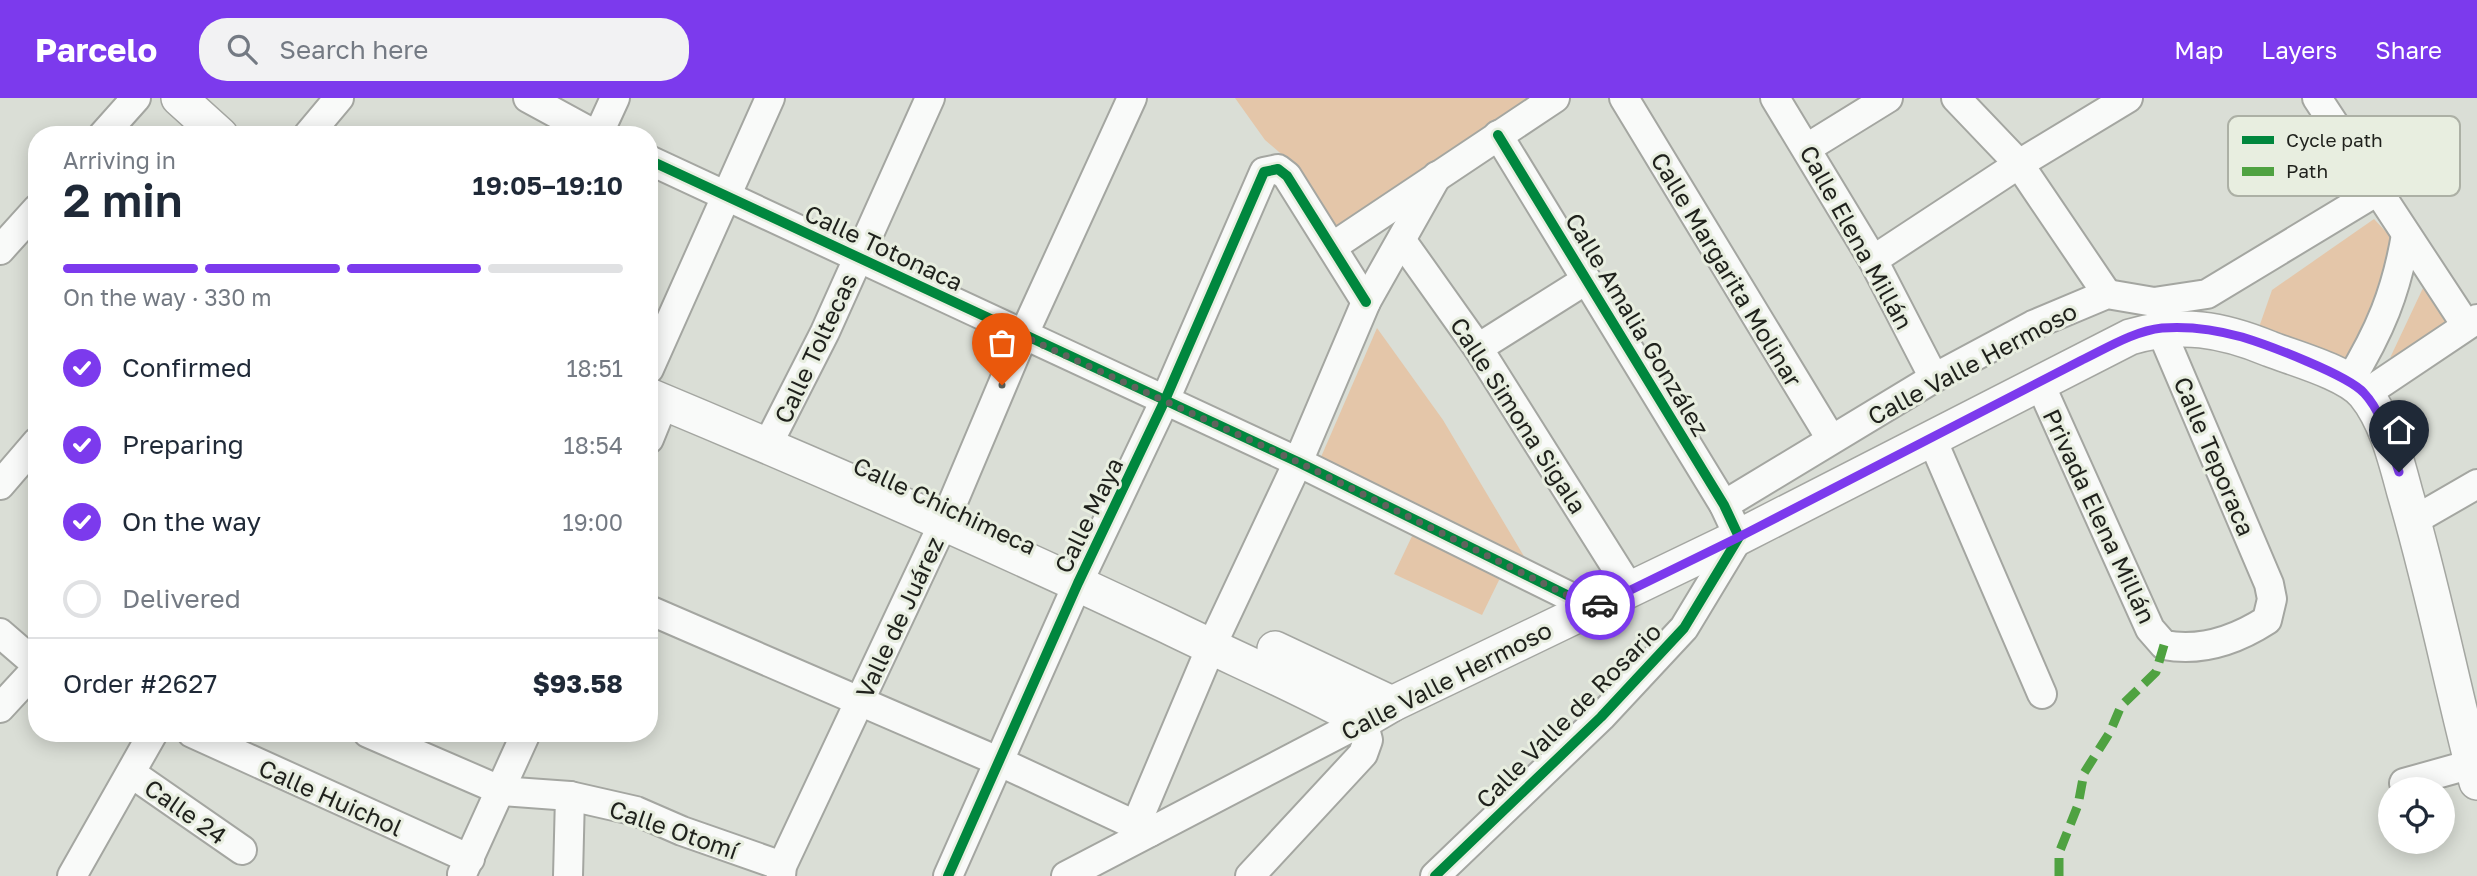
<!DOCTYPE html>
<meta charset="utf-8">
<style>
:root{--surface:#fff;--page:#f2f2f3;--text:#1f2937;--muted:#747a83;--line:#e0e1e3;--accent:#7c3aed}
body{margin:0;font-family:"Golos Text",sans-serif;background:var(--page);color:var(--text);height:100vh;display:flex;flex-direction:column;font-size:26px;white-space:nowrap}
*{box-sizing:border-box;margin:0}
p{font-size:23px;color:var(--muted)}
.icon{flex:none;width:38px;height:38px;fill:none;stroke:currentColor;stroke-width:2;stroke-linecap:round;stroke-linejoin:round}
.map{position:relative;flex:1;overflow:hidden}
.panel{position:absolute;left:28px;top:28px;width:630px;height:616px;display:flex;flex-direction:column;background:var(--surface);border-radius:28px;box-shadow:0 4px 18px #0003}
.panel>*{flex:none}
.fabs{position:absolute;left:2378px;top:679px;display:grid;gap:14px}
.fabs a{display:grid;place-items:center;width:77px;height:77px;border-radius:50%;background:var(--surface);box-shadow:0 4px 18px #0003;font-size:35px}
.pin{position:absolute;display:grid;place-items:center;width:60px;height:60px;color:#fff;margin:-72px -30px;border-radius:50% 50% 50% 0;rotate:-45deg;box-shadow:0 0 7px #0007}
.pin .icon{rotate:45deg}
.courier{position:absolute;display:grid;place-items:center;width:70px;height:70px;margin:-35px;border:5px solid #7c3aed;border-radius:50%;background:#fff;color:#222;box-shadow:0 2px 9px #0007}
.head em{font-style:normal;font-weight:600}
.head div{display:flex;flex-direction:column-reverse}
.head{display:flex;align-items:center;justify-content:space-between;height:119px;padding:0 35px}
h1{font-size:46px;font-weight:600;line-height:52px}
.bar{display:grid;grid-template-columns:repeat(4,1fr);gap:10px 7px;align-content:center;height:84px;padding:0 35px}
.bar i{height:9px;border-radius:5px;background:var(--line)}
.bar .current{background:var(--accent)}
.bar p{grid-column:span 4}
.line{display:flex;align-items:center;gap:18px;padding:0 35px;border-top:2px solid var(--line)}
.line div{flex:1}
ol{padding:0 35px;list-style:none}
li{display:flex;align-items:center;gap:21px;height:77px}
li p{margin-inline-start:auto}
li .icon{padding:7px;border-radius:50%;background:var(--accent);color:#fff;stroke-width:4}
li:last-child{color:var(--muted)}
li i{width:38px;height:38px;border:4px solid var(--line);border-radius:50%}
header{display:flex;align-items:center;gap:42px;box-sizing:border-box;height:98px;padding:0 35px;background:var(--accent);color:#fff}
header strong{font-size:33px}
nav{display:flex;gap:38px;margin-inline-start:auto;font-size:24px}
.search{width:490px;height:63px;background:var(--page);display:flex;align-items:center;gap:18px;box-sizing:border-box;padding:0 24px;border-radius:28px;color:var(--muted);font-size:26px}
.map>svg:first-child{display:block}
.green{fill:#e4c6a9}
.lines{fill:none;stroke-linecap:round;stroke-linejoin:round}
.minor-casing{stroke:#a4a6a1;stroke-width:32}
.major-casing{stroke:#a4a6a1;stroke-width:38}
.minor{stroke:#f9faf9;stroke-width:28}
.major{stroke:#f9faf9;stroke-width:35}
.quiet{stroke:#4fa241;stroke-width:9;stroke-dasharray:18 9;stroke-linecap:butt}
.cycleway-casing{stroke:#e8eee0;stroke-width:15}
.cycleway{stroke:#00873e;stroke-width:10}
.done{stroke:#60635d;stroke-width:7;stroke-dasharray:0 12.6}
.route{stroke:#7c3aed;stroke-width:9}
.labels{text-anchor:middle;dominant-baseline:central;stroke-width:6;stroke-linejoin:round;paint-order:stroke}
.street-label{font-size:24px;fill:#1f211c;stroke:#e8eee0}
.key{fill:#e8eee0;stroke:#acb0a5;stroke-width:2}
.key-label{font-size:19px;fill:#1f211c}
</style>
<header>
<strong>Parcelo</strong>
<div class="search"><svg class="icon" aria-label="search" viewBox="0 0 24 24"><circle cx="10" cy="10" r="6"/><path d="M15 15l6 6"/></svg>Search here</div>
<nav><a>Map</a><a>Layers</a><a>Share</a></nav>
</header>
<div class="map">
<svg width="2477" height="778" viewBox="0 0 2477 778">
<rect width="100%" height="100%" fill="#daded6"/>
<!-- green -->
<g class="green">
<path d="M1235,0H1546L1338,135L1293,66L1265,42Z"/>
<path d="M2374,121L2389,137L2393,157L2350,278L2257,235L2272,192Z"/>
<path d="M2423,190L2450,227L2390,260Z"/>
<path d="M1377,230L1443,322L1525,460L1321,359Z"/>
<path d="M1414,434L1502,476L1482,517L1394,476Z"/>
</g>
<g class="lines">
<!-- minor casing -->
<g class="minor-casing">
<g id="minor">
<path d="M528,0L596,37"/>
<path d="M1624,0L1831,341"/>
<path d="M1775,0L1873,162L1934,280"/>
<path d="M1956,0L2019,66L2107,196"/>
<path d="M2317,0L2466,227"/>
<path d="M103,37L136,0"/>
<path d="M308,37L339,0"/>
<path d="M598,37L615,0"/>
<path d="M1807,50L1888,0"/>
<path d="M649,62L1298,364L1593,510"/>
<path d="M1402,143L1478,250L1631,493"/>
<path d="M1332,149L1555,0"/>
<path d="M0,152L37,111"/>
<path d="M1873,162L2019,66L2128,0"/>
<path d="M1478,250L1586,182"/>
<path d="M649,271L770,0"/>
<path d="M2349,284C2380,233 2396,195 2406,137"/>
<path d="M2040,286L2150,531L2164,547C2201,554 2236,542 2267,522L2272,501L2269,486L2160,230"/>
<path d="M2365,296L2477,221"/>
<path d="M649,341L664,304"/>
<path d="M1932,341L2042,596"/>
<path d="M768,346L825,234L930,0"/>
<path d="M0,387L37,344"/>
<path d="M1724,407L1934,280L2033,227L2107,196L2154,204L2207,196L2379,92"/>
<path d="M2413,423L2477,386"/>
<path d="M649,512L998,663L1150,734"/>
<path d="M0,535L37,567"/>
<path d="M0,610L37,570"/>
<path d="M192,635L470,761"/>
<path d="M368,635L502,693L570,698L636,713L682,733L782,768"/>
<path d="M131,675L242,752"/>
<path d="M2404,685L2472,666"/>
<path d="M1135,729L1211,549L1298,364L1366,204L1437,78"/>
<path d="M462,776L526,635"/>
<path d="M72,778L153,635"/>
<path d="M568,778L570,698"/>
<path d="M781,778L782,768L950,411L1023,238L1132,0"/>
<path d="M948,778L1078,485L1165,302L1264,74L1278,71L1287,78L1366,204"/>
<path d="M1066,778L1363,623L1368,642L1363,656L1250,778"/>
<path d="M1435,778L1601,619L1684,530L1739,439L1724,407L1498,37"/>
</g>
</g>
<!-- major casing -->
<g class="major-casing">
<g id="major">
<path d="M179,0L220,37"/>
<path d="M649,298C824,371 997,447 1168,528C1233,560 1300,588 1363,623L1392,606L1739,439L2130,239C2180,224 2222,231 2270,251C2296,261 2348,275 2365,296C2387,323 2396,362 2405,395C2433,490 2452,588 2477,684"/>
<path d="M1275,551L1392,606"/>
</g>
</g>
<!-- minor -->
<use href="#minor" class="minor"/>
<!-- major -->
<use href="#major" class="major"/>
<!-- quiet -->
<path class="quiet" d="M2059,778V755L2078,707L2084,675L2110,634L2121,608L2156,574L2164,547"/>
<!-- cycleway casing -->
<g class="cycleway-casing">
<g id="cycleway">
<path d="M649,62L1298,364L1593,510"/>
<path d="M948,778L1078,485L1165,302L1264,74L1278,71L1287,78L1366,204"/>
<path d="M1435,778L1601,619L1684,530L1739,439L1724,407L1498,37"/>
</g>
</g>
<!-- cycleway -->
<use href="#cycleway" class="cycleway"/>
</g>
<g class="lines">
<!-- done -->
<path class="done" d="M1002,287L1023,238L1298,364L1593,510L1600,507"/>
<!-- route -->
<path class="route" d="M1600,507L1739,439L2082,262C2107,250 2134,233 2162,230C2188,228 2217,232 2242,239C2268,247 2348,277 2364,295C2383,315 2390,348 2399,374"/>
</g>
<g class="labels">
<!-- street labels -->
<g class="street-label">
<text transform="translate(1857 139) rotate(61)">Calle Elena Millán</text>
<text transform="translate(884 149) rotate(25)">Calle Totonaca</text>
<text transform="translate(1727 171) rotate(59)">Calle Margarita Molinar</text>
<text transform="translate(1638 226) rotate(59)">Calle Amalia González</text>
<text transform="translate(815 250) rotate(-65)">Calle Toltecas</text>
<text transform="translate(1972 265) rotate(-28)">Calle Valle Hermoso</text>
<text transform="translate(1519 317) rotate(57)">Calle Simona Sigala</text>
<text transform="translate(2215 358) rotate(67)">Calle Teporaca</text>
<text transform="translate(945 407) rotate(25)">Calle Chichimeca</text>
<text transform="translate(1088 417) rotate(-64)">Calle Maya</text>
<text transform="translate(2100 418) rotate(65)">Privada Elena Millán</text>
<text transform="translate(899 519) rotate(-65)">Valle de Juárez</text>
<text transform="translate(1446 582) rotate(-27)">Calle Valle Hermoso</text>
<text transform="translate(1568 617) rotate(-45)">Calle Valle de Rosario</text>
<text transform="translate(331 699) rotate(24)">Calle Huichol</text>
<text transform="translate(186 713) rotate(35)">Calle 24</text>
<text transform="translate(674 731) rotate(19)">Calle Otomí</text>
</g>
</g>
<!-- legend -->
<rect x="2228" y="18" width="232" height="80" rx="10" class="key"/>
<rect x="2242" y="38" width="32" height="8" fill="#00873e"/>
<rect x="2242" y="69" width="32" height="9" fill="#4fa241"/>
<g class="key-label">
<text x="2286" y="49">Cycle path</text>
<text x="2286" y="80">Path</text>
</g>
</svg>
<div class="fabs">
<a><svg class="icon" aria-label="locate" viewBox="0 0 24 24"><circle cx="12" cy="12" r="6"/><path d="M12 2v4M12 18v4M2 12h4M18 12h4"/></svg></a>
</div>
<div class="pin" style="left:1002px;top:287px;background:#ea580c"><svg class="icon" aria-label="bag" viewBox="0 0 24 24"><path d="M5 8h14l-1 12H6zM9 8a3 3 0 0 1 6 0"/></svg></div>
<div class="pin" style="left:2399px;top:374px;background:#1f2937"><svg class="icon" aria-label="home" viewBox="0 0 24 24"><path d="M3 11l9-7 9 7M6 9v11h12V9"/></svg></div>
<div class="courier" style="left:1600px;top:507px"><svg class="icon" aria-label="car" viewBox="0 0 24 24"><path d="M5 17H2v-5l4-1 3-4h7l3 4 3 1v5h-3M9 17h6M6 11h13"/><circle cx="7" cy="17" r="2"/><circle cx="17" cy="17" r="2"/></svg></div>
<section class="panel">
<div class="head"><div><h1>2 min</h1><p>Arriving in</p></div><em>19:05–19:10</em></div>
<div class="bar"><i class="current"></i><i class="current"></i><i class="current"></i><i></i><p>On the way · 330 m</p></div>
<ol>
<li><svg class="icon" aria-label="check" viewBox="0 0 24 24"><path d="M5 12l5 5 9-10"/></svg>Confirmed<p>18:51</p></li>
<li><svg class="icon" aria-label="check" viewBox="0 0 24 24"><path d="M5 12l5 5 9-10"/></svg>Preparing<p>18:54</p></li>
<li><svg class="icon" aria-label="check" viewBox="0 0 24 24"><path d="M5 12l5 5 9-10"/></svg>On the way<p>19:00</p></li>
<li><i></i>Delivered</li>
</ol>
<div class="line" style="height:91px"><div>Order #2627</div><b>$93.58</b></div>
</section>
</div>
